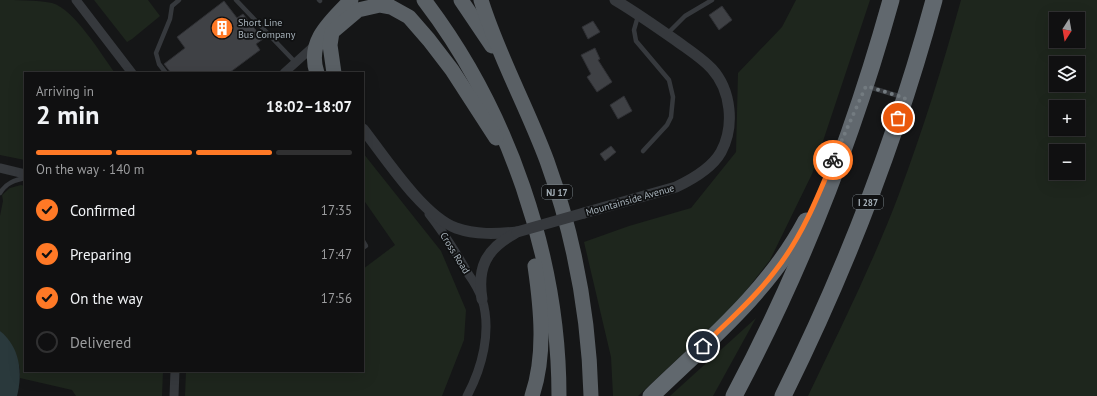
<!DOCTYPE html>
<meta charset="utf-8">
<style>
:root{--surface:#101011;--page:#1e1e1f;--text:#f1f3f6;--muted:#9c9d9f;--line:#303031;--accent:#ff7926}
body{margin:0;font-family:"PT Sans",sans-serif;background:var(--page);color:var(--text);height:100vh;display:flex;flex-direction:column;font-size:15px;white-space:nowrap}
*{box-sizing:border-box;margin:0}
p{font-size:13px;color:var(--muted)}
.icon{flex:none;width:22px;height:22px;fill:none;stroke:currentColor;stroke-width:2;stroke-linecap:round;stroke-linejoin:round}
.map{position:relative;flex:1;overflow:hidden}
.panel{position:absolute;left:24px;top:72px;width:340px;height:300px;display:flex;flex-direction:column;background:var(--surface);border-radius:0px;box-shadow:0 4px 16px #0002,0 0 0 1px var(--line)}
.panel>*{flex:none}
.needle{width:26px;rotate:191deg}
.tools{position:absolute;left:1049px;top:12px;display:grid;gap:8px}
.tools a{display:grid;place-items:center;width:36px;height:36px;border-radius:0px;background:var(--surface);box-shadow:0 4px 16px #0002,0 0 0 1px var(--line);font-size:20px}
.pin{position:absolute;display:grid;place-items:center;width:34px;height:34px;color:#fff;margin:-17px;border:2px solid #fff;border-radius:50%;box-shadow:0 1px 4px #0007}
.courier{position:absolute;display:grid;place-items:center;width:40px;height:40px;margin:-20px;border:3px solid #ff7926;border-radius:50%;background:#fff;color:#222;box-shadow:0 1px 5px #0007}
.head em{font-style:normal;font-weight:700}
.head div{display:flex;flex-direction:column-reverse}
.head{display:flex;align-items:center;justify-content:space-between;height:68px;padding:0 12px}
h1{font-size:26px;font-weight:700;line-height:30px}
.bar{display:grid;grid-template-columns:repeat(4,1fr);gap:6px 4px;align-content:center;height:48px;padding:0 12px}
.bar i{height:5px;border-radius:3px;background:var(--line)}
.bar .on{background:var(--accent)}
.bar p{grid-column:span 4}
ol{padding:0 12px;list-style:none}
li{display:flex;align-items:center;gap:12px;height:44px}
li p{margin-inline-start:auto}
li .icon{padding:4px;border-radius:50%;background:var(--accent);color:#111;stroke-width:4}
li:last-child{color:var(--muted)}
li i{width:22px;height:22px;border:2px solid var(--line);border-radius:50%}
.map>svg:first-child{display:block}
.green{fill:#1e261d;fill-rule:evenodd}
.water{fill:#2a393c}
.building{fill:#3f4145;stroke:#2f3034}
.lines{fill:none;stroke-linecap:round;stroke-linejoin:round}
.service{stroke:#36393d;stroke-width:4.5}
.minor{stroke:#36393d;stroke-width:9}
.tertiary{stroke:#36393d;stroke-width:11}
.trunk{stroke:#5a6065;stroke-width:15}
.motorway{stroke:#61686e;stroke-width:17}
.tertiary-bridge{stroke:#36393d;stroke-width:11}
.done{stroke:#737b80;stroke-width:4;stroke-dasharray:0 7.2}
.route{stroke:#ff7926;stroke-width:5}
.labels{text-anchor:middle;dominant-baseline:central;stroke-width:3.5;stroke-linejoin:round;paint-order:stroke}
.shield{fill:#101112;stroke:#798187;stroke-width:1}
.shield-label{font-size:9px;font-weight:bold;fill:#a6b1b9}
.poi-label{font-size:10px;fill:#a6b1b9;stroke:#101112;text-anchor:start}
.street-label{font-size:10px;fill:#a6b1b9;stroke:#101112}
</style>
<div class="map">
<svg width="1097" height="396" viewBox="0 0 1097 396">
<rect width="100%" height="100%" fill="#151617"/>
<!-- green -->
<g class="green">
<path d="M0,0C17,0 36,0 52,3C74,9 101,54 115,73H25V160L0,155Z"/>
<path d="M94,0H148L160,16L132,39L127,42Z"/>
<path d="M796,0H870L812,174L770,260L734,306L638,396H613L611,357L584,242L629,226L691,208L736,152L738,73L782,27Z"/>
<path d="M961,0H1097V396H808C840,329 873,263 899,194C923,130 943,65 961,0ZM1056,19H1078V41H1056ZM1056,63H1078V85H1056ZM1056,107H1078V129H1056ZM1056,151H1078V173H1056Z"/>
<path d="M363,153L441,251L466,310L464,340L442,396H185L186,371H363V269L395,245L363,199Z"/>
<path d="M21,185L25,186V371H163L162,396H76L72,390L20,378V368L14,350L0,331V216L3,201L2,195L10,188Z"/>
<path d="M756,318L713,396H670Z"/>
</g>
<!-- water -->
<path class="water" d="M0,331C20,347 23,373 17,396H0Z"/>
<!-- building -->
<g class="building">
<path d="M224,1L237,18L243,14L263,39L256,44L260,50L229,73H171L164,64L185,48L177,37Z"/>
<path d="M722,6L732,20L719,30L709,15Z"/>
<path d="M593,21L600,32L588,39L582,27Z"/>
<path d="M595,48L600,59L598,60L612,82L597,92L587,77L591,74L581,55Z"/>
<path d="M624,96L632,111L618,119L610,105Z"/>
<path d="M611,146L616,152L605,161L600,154Z"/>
</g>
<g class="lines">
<!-- service -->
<g class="service">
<path d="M236,0L296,63"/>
<path d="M319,0L320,1"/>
<path d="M638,16L634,30L636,41L669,80L673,97L671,117L667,125L643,151"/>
<path d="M667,34L685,16L712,0"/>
<path d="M166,73L159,64L156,53L170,19L172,6L179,0"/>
<path d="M869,87L902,97"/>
<path d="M0,193C6,183 15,180 25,178"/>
<path d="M363,241L366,246L363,248"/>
</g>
<!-- minor -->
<g class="minor">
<path d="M76,0L132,73"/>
<path d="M284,73L315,45"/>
<path d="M0,168L25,174"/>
<path d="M429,214C444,233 457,254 469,275C474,282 479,291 482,299C492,331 482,368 467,396"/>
<path d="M174,396L175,371"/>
</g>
<!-- tertiary -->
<g class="tertiary">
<path d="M363,129C385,157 423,216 456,228C476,235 496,234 517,232"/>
<path d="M584,213L676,187C693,179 712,168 721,152C735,126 731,90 712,69C703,59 689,50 678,42C658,28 637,13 615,0"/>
<path d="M482,299C477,268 486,249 514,234"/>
</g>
<!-- trunk -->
<g class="trunk">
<path d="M424,0C508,110 559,257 559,396"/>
<path d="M461,0L492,46"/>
<path d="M481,0C498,55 527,107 547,161C574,236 589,316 591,396"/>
<path d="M317,73C306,41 331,21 351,0"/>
<path d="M334,73L330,45L332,32L358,10L380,5L391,7L409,17L429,40L452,70L496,138"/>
<path d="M532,396C546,355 541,308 535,266"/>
</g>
<!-- motorway -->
<g class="motorway">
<path d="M651,396C707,342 769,291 806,221"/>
<path d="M734,396C801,270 853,137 891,0"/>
<path d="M783,396C846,269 897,137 934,0"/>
</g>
<!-- tertiary-bridge -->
<path class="tertiary-bridge" d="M517,232L584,213"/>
</g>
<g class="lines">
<!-- done -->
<path class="done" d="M833,160L866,86L905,98L898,118"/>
<!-- route -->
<path class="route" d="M703,346C727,322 754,299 775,271C801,238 817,199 833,160"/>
</g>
<!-- icons -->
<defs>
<g id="building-disc" transform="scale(1.15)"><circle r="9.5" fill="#ff7926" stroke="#101112"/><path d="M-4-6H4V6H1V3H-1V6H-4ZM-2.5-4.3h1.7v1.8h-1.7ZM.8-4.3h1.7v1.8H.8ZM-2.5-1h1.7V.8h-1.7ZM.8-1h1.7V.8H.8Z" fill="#fff"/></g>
</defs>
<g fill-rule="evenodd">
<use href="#building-disc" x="222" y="28"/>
</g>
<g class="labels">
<!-- shield labels -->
<g class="shield">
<rect x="542" y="185" width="30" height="14" rx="3"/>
<rect x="853" y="195" width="30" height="14" rx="3"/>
</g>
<g class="shield-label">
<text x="557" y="192">NJ 17</text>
<text x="868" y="202">I 287</text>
</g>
<!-- poi labels -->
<g class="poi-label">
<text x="238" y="22">Short Line<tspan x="238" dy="12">Bus Company</tspan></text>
</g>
<!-- street labels -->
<g class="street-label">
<text transform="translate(630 200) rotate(-16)">Mountainside Avenue</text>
<text transform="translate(455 253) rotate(58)">Cross Road</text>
</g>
</g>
</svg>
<div class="tools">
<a><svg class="needle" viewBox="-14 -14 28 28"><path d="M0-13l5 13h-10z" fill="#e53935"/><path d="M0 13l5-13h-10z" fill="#9c9d9f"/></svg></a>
<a><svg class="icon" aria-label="layers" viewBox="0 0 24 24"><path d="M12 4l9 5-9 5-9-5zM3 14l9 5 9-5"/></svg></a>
<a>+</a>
<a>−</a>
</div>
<div class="pin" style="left:898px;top:118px;background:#ea580c"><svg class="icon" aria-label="bag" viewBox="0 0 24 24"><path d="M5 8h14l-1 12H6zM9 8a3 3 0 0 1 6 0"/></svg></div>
<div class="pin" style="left:703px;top:346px;background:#1f2937"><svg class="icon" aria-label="home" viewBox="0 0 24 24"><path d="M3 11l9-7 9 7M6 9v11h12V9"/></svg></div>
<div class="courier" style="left:833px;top:160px"><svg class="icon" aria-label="bike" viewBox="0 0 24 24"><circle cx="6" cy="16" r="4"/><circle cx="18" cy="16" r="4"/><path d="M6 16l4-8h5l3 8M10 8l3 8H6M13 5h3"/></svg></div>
<section class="panel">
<div class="head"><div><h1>2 min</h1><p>Arriving in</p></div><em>18:02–18:07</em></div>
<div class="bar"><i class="on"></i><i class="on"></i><i class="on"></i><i></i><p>On the way · 140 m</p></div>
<ol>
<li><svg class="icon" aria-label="check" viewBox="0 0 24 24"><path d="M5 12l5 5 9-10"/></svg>Confirmed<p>17:35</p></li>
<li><svg class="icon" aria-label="check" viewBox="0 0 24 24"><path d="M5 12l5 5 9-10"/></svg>Preparing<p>17:47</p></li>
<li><svg class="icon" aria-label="check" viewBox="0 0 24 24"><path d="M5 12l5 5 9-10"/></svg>On the way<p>17:56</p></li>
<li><i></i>Delivered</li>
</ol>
</section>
</div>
